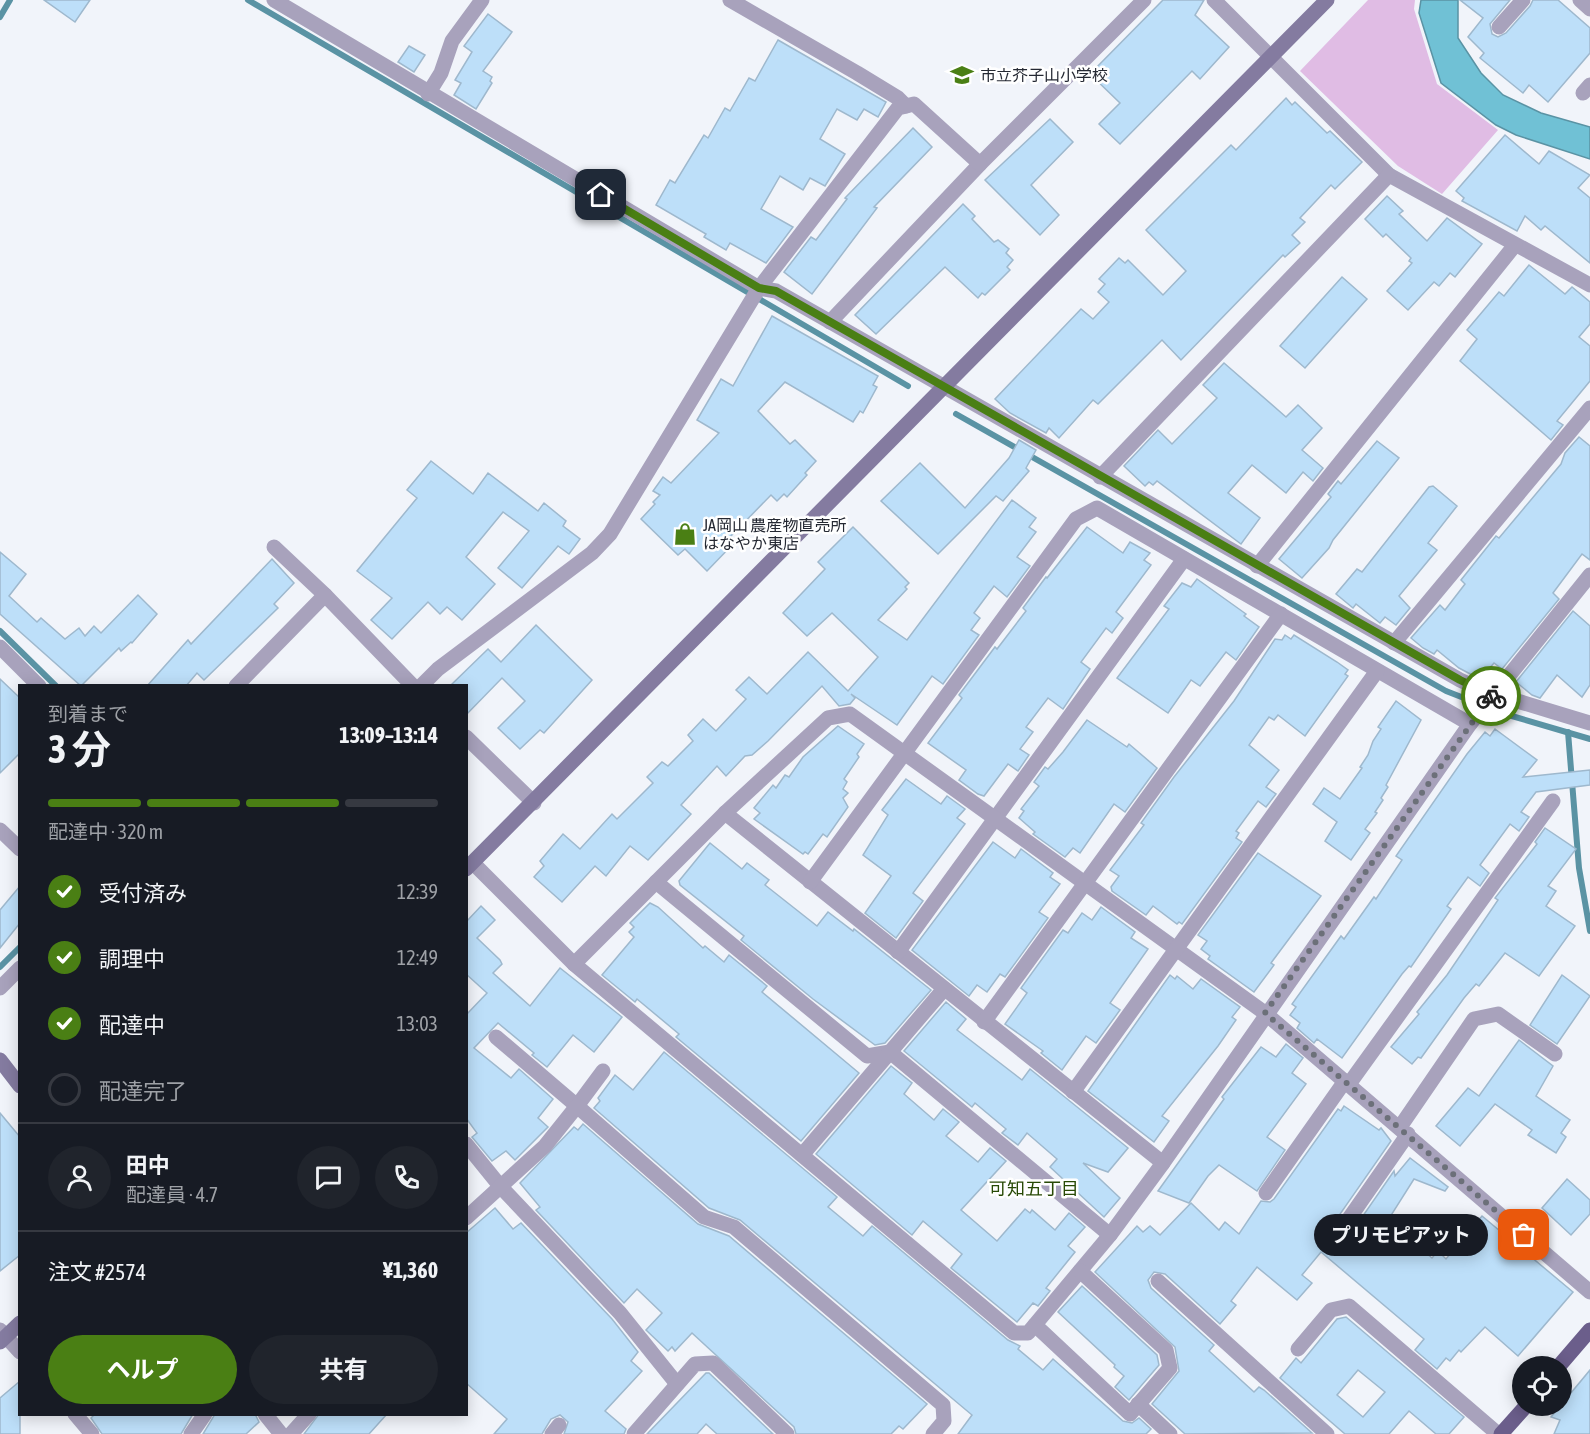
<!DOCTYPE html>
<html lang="ja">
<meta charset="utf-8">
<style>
:root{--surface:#171b24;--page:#20242c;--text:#f1f3f6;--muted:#9ea1a6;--line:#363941;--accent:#4a7f14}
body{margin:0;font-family:"Asap Condensed","Noto Sans JP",sans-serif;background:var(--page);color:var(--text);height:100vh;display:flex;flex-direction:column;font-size:22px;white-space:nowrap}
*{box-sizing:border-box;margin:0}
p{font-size:20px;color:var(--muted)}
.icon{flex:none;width:33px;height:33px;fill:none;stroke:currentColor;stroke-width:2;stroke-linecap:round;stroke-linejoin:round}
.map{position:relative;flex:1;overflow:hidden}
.panel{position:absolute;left:18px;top:684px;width:450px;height:732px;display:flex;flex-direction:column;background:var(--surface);border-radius:0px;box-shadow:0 3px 15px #0003}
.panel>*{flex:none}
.tools{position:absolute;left:1512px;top:1356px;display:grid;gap:12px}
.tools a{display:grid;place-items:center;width:60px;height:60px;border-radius:50%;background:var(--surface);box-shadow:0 3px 15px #0003;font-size:30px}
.pin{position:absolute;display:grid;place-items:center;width:51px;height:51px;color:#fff;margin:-26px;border-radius:12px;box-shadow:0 3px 9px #0006}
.courier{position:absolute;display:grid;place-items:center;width:60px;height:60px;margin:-30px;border:4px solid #4a7f14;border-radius:50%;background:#fff;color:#222;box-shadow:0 2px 8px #0007}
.bubble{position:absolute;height:42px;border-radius:21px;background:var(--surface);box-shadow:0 3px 15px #0003;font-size:20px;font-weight:700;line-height:42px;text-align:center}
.summary em{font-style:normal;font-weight:700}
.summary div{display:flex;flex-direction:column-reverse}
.summary{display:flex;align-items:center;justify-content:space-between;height:102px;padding:0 30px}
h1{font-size:39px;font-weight:700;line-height:45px}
.bar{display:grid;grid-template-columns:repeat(4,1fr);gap:9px 6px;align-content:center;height:72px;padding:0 30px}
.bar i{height:8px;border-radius:4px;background:var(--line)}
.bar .selected{background:var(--accent)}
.bar p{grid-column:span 4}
.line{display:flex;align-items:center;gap:15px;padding:0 30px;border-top:2px solid var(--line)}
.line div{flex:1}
.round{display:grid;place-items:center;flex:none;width:63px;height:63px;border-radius:32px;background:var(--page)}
ol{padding:0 30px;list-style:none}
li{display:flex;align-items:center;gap:18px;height:66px}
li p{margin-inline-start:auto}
li .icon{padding:6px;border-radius:50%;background:var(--accent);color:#fff;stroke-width:4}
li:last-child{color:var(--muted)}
li i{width:33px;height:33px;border:3px solid var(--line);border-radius:50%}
.primary-button{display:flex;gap:12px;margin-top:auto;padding:12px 30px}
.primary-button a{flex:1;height:69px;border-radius:36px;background:var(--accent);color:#fff;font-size:24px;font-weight:700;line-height:69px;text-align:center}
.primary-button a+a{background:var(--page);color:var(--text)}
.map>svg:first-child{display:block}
.green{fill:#e0bce4}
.water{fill:#70c1d5;stroke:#5a93a4;stroke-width:1.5}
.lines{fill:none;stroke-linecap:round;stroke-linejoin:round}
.stream{stroke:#5a93a4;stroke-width:6}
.building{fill:#bddff9;stroke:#9eb8cd;stroke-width:1.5;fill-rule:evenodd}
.street{stroke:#a8a2bc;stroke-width:15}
.secondary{stroke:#847ba0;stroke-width:15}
.primary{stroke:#6b5e8b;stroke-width:15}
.done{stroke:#6c7079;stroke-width:6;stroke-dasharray:0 10.8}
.route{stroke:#4a7f14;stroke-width:8}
.labels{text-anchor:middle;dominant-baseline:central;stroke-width:5;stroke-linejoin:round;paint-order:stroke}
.poi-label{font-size:16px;fill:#252933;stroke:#fff;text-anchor:start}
.neighbourhood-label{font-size:18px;fill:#284a06;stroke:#fff}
</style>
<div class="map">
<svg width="1590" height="1434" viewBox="0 0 1590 1434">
<rect width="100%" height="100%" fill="#f1f4fa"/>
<!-- green -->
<path class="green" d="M1368,0H1415L1414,9L1437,84L1498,130L1442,194L1398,166L1300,71Z"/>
<!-- water -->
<path class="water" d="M1421,0H1458V38L1481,73L1503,95L1541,113L1590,127V159L1516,135L1496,125L1441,83L1419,13Z"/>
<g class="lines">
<!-- stream -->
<g class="stream">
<path d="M248,0L908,386"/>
<path d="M0,17L10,0"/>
<path d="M956,414L1446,691L1505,714L1590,739"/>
<path d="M0,631L56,686"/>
<path d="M1568,732L1579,868L1590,931"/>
<path d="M0,967L20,947"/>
</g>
</g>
<!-- building -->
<g class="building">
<path d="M44,0H90L75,22Z"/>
<path d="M1163,0H1204L1195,15L1229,47L1200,79L1192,71L1120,144L1099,124L1120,103L1090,74Z"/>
<path d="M1460,0H1510L1490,24L1492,34L1498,37L1506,33L1530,6L1533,0H1558L1590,28V53L1548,102L1529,85L1523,93L1480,58L1484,53L1468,37L1483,18Z"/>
<path d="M488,14L512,32L483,71L492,77L490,81L492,83L476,109L454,95L461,83L455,80L472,52L464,46Z"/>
<path d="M778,40L886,102L878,117L864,109L857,120L837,109L820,139L845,154L825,186L810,178L803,190L780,176L761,209L793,227L766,263L730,243L726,250L704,237L706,234L656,205L670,180L675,183L704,135L708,138L725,108L730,111L749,78L755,81Z"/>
<path d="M409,46L425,55L414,72L398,62Z"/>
<path d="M1286,98L1292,105L1295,102L1327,133L1330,131L1362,162L1335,189L1331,185L1300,218L1305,222L1292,235L1300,243L1285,257L1283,255L1181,360L1162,340L1098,404L1093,400L1059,438L1049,428L1046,433L1010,413L995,399L1081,309L1093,319L1109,302L1098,292L1105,284L1099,279L1119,258L1125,263L1128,260L1163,295L1186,271L1146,230L1231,145L1236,150Z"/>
<path d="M1050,119L1073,142L1031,185L1059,215L1040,235L985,180Z"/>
<path d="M913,128L932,147L874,207L877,208L812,294L784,272L811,237L816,240L847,199L845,198Z"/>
<path d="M1505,135L1539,164L1549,151L1590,175L1578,188L1590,198V263L1545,226L1541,230L1525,216L1517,231L1462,201L1464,198L1456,191Z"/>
<path d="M1387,196L1403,211L1399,214L1427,241L1447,218L1482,244L1455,277L1450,273L1439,286L1434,282L1408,310L1387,291L1412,263L1409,261L1411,258L1386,234L1383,237L1365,219Z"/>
<path d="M963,204L975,216L972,219L994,242L998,240L1009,249L1006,253L1013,260L1007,267L1010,270L985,295L982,293L978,298L945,267L876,334L855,315Z"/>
<path d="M1529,265L1565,294L1572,287L1590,302V324L1579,337L1590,346V381L1557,421L1563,425L1551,440L1460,361L1477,339L1467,330L1499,292L1504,296Z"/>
<path d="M1342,277L1367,299L1305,368L1280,346Z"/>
<path d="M772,316L878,376L873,385L877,387L863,413L860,411L853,422L785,382L758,411L790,444L795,440L816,461L805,473L807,475L787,497L784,494L777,501L771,495L730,537L735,542L707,571L685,549L678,555L641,519L655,504L653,502L660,495L653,491L663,477L671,483L719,433L697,420L721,379L733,386Z"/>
<path d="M1224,363L1286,417L1298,405L1322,428L1302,450L1323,468L1313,481L1303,472L1286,493L1252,465L1228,493L1260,518L1241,544L1157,481L1153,485L1149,482L1145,486L1124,466L1158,430L1172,444L1217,398L1203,385Z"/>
<path d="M1579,437L1590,446V560L1582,554L1553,593L1559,599L1502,669L1494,663L1481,678L1476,673L1474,676L1459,668L1437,650L1434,654L1423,648L1411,638L1440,605L1445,610L1465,584L1461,580L1496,536L1499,538L1561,464L1565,453Z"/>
<path d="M1019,440L1036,450L1026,468L1029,471L1003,501L996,496L938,554L881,501L920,463L965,508L1009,458Z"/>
<path d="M1377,441L1399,458L1333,540L1329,548L1302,578L1279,559L1331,497L1328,494L1338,481L1341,484Z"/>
<path d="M431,461L473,494L488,473L538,511L544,503L566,521L563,526L580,539L569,554L558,546L522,588L498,568L529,531L503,512L466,557L495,584L462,620L447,607L440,614L428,602L392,639L371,620L392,598L357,571L417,498L407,490Z"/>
<path d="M1433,486L1457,506L1428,543L1437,550L1399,596L1410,608L1396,625L1385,617L1380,623L1356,604L1353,608L1336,594L1357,569L1362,572L1429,487Z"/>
<path d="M1012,500L1036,518L1029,527L1036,532L1017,557L1030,566L1007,597L994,586L974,613L980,618L971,630L979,635L943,684L932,676L897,725L851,694L855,698L850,704L839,706L822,686L768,741L752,755L745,756L726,776L717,766L681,805L691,814L648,860L630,846L606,876L595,866L562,902L534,877L544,866L540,861L563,834L580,849L612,814L617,819L653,783L647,777L662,762L668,766L693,741L688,735L703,719L716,731L746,699L736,690L749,677L767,694L808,652L848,691L878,657L832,613L807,636L783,613L825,569L818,562L853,527L909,583L905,587L907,589L878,620L907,640Z"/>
<path d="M1087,527L1123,553L1130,542L1150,553L1144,560L1151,565L1116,612L1123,618L1112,633L1106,628L1081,662L1090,669L1063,709L1048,698L1026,727L1033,732L1020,749L1029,755L1018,771L1008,764L984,796L978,794L959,780L966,770L928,743L962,698L959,695L995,647L997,649L1026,611L1023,608L1046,577L1047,578Z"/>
<path d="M0,552L26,574L9,596L37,622L41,618L65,639L79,628L85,636L94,626L101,633L138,595L157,614L132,643L131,642L121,651L119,648L81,686L0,614Z"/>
<path d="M272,559L294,583L274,604L278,608L204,680L197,673L186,686H147L188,640L191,644Z"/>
<path d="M1197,579L1246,614L1244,616L1259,627L1236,660L1226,652L1200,686L1191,680L1168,713L1117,678L1169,609L1164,606L1182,583L1191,587Z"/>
<path d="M1573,611L1590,626V685L1582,697L1557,675L1540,698L1532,695L1516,682Z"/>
<path d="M536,625L592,680L544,733L540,730L520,749L498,728L525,701L502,678L466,715V686H450L488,649L501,662Z"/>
<path d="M1285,635L1291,639L1294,635L1337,662L1348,670L1345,674L1348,676L1305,736L1278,715L1274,720L1269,717L1249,745L1279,770L1266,787L1276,794L1266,807L1258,801L1236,831L1239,833L1236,838L1242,842L1182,924L1179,922L1177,924L1153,906L1146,915L1112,891L1111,887L1119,876L1110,870L1144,825L1141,823L1174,777L1234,701L1275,639L1282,640Z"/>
<path d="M0,679L20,698V753L0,773Z"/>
<path d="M1396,701L1421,720L1386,785L1388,787L1381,798L1383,800L1375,812L1377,813L1365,829L1370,833L1351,860L1325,841L1337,822L1313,804L1324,788L1340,799L1362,768L1360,767L1368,755L1373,741L1381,729L1378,727Z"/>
<path d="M1087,720L1127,747L1129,744L1157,768L1125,812L1114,804L1080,853L1073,848L1065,857L1033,834L1035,832L1019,818L1024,811L1021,809L1039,786L1034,782L1045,767L1048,769L1063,752Z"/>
<path d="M838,726L864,744L857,754L859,757L844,779L847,782L843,789L848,793L843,798L848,807L827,837L823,834L808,854L805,852L803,854L754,819L760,813L754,808L773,785L776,788L785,775L789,777L803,757Z"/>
<path d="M1495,729L1537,760L1523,777L1590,770V785L1536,792L1521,812L1529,817L1519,831L1510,824L1480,865L1489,873L1480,886L1468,877L1447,906L1451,909L1411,967L1409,966L1402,974L1342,1058L1317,1039L1314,1043L1297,1028L1300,1023L1290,1015L1296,1007L1292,1004L1341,936L1344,939L1374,897L1376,899L1402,860L1396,856L1467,754L1485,732L1490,736Z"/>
<path d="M906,779L941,804L947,796L965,809L957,818L965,824L913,893L923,901L896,938L865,913L891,876L863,855L888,815L882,810Z"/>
<path d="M1545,828L1576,849L1548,886L1556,891L1546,906L1575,926L1539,976L1505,953L1479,986L1476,984L1464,998L1421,1058L1418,1057L1412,1064L1391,1047L1419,1014L1417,1012L1447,975L1498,900L1495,898L1537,844L1535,842Z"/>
<path d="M993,842L1015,858L1021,849L1053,873L1050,877L1060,884L1039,912L1048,918L1005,977L1000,974L987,992L977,985L969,996L912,950Z"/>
<path d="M710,843L742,869L747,863L769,880L765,885L817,926L828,912L853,931L854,929L931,990L885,1043L875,1045L813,999L741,940L744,936L680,885L679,881Z"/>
<path d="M1258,853L1321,896L1271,963L1274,965L1254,992L1208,959L1210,956L1201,949L1207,941L1198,935Z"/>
<path d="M20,886V923L0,948V910Z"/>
<path d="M650,903L658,907L703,948L705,946L724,962L729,955L767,986L762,992L859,1073L801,1141L676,1037L679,1034L637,999L635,1002L602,975L634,937L629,932L634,927L630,923Z"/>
<path d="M481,906L495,920L477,938L500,960L502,964L493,973L530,1006L560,968L622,1017L594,1052L573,1035L547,1067L532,1055L534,1053L498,1023L474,1048L511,1078L519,1069L553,1099L538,1118L548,1127L515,1160L506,1151L492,1161L472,1137L477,1133L466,1118V1015L487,993L466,974V922Z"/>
<path d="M1101,907L1135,932L1131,938L1148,949L1110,1003L1120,1010L1096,1043L1086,1036L1062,1070L1041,1053L1043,1051L1005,1024L1027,993L1021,988L1063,930L1068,933L1082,913L1092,920Z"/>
<path d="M1170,975L1175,979L1177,976L1193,989L1201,979L1240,1007L1232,1017L1236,1020L1218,1046L1162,1116L1169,1121L1154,1142L1088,1091Z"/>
<path d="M1562,975L1590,996L1557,1044L1530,1025Z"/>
<path d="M946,1002L966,1019L957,1030L1022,1080L1030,1069L1128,1148L1108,1172L1083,1163L1120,1198L1104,1217L1050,1167L1057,1159L1027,1133L1018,1145L1002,1133L1006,1129L975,1103L972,1107L904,1051Z"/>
<path d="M1519,1040L1553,1066L1536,1096L1570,1120L1561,1133L1566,1137L1556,1153L1528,1135L1532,1130L1495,1104L1460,1146L1436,1126L1468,1088L1479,1096Z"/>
<path d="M1286,1044L1303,1058L1292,1073L1306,1084L1267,1137L1285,1150L1257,1191L1219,1165L1208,1176L1189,1203L1158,1191L1224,1099L1222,1097L1261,1047L1276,1057Z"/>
<path d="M664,1052L837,1197L828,1207L863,1236L872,1226L1008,1340L1020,1346L1018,1349L1043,1370L1053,1359L1123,1421L1132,1423L1139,1418L1151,1429L1146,1434H958L972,1415L740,1220L709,1208L594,1108L600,1101L598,1098L615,1075L633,1090Z"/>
<path d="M891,1066L912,1083L904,1094L934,1120L943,1109L959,1122L946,1136L978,1162L990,1148L1006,1161L961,1210L997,1241L1025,1209L1030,1213L1032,1210L1055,1230L1069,1213L1085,1227L1068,1246L1075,1252L1046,1288L1050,1291L1038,1306L1033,1303L1017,1322L951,1268L962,1254L923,1221L912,1235L816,1154Z"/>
<path d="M1344,1106L1379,1130L1381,1128L1391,1141L1340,1214L1338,1220L1342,1228L1348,1230L1356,1226L1394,1171L1395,1176L1410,1158L1448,1187L1445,1191L1414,1179L1388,1220L1432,1258L1438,1251L1446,1259L1482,1216L1573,1292L1518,1356L1485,1327L1461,1352L1459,1350L1450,1361L1446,1358L1437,1369L1415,1350L1424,1339L1321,1252L1302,1275L1312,1283L1297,1300L1257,1267L1231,1301L1236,1305L1220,1324L1165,1274L1154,1272L1148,1280L1151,1288L1214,1345L1209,1351L1254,1392L1259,1387L1264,1390L1312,1433L1185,1434L1152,1404L1179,1371L1175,1347L1095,1272L1137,1226L1143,1232L1150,1226L1160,1235L1191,1203L1219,1230L1225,1222L1239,1234L1261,1201L1270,1202L1274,1199L1338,1109L1341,1111Z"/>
<path d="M0,1113L20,1137V1255L0,1271Z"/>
<path d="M583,1124L698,1224L729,1236L927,1404L903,1429L899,1426L891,1434H796L794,1427L692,1333L675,1351L672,1347L668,1351L646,1330L662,1313L637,1289L624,1303L536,1210L540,1207L520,1183L574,1127L578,1130Z"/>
<path d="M1567,1179L1590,1200V1214L1571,1235L1542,1208Z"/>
<path d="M495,1208L513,1229L521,1223L612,1319L638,1352L631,1361L642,1371L605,1411L626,1429L624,1434H564L568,1422L560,1415L551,1419L542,1434H494L507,1419L466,1383V1233Z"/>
<path d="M1082,1286L1157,1355L1159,1365L1129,1400L1115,1387L1124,1376L1114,1367L1115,1365L1058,1312Z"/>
<path d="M1346,1317L1464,1417L1449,1434H1436L1409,1411L1389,1434H1345L1280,1378L1296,1358L1301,1363L1337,1319ZM1358,1370L1385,1392L1363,1417L1337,1395Z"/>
<path d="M1590,1370V1434H1554L1560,1420L1551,1417Z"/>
<path d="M706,1373H709L773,1434H717L706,1424L697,1434H647Z"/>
<path d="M20,1381V1434H0V1398Z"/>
<path d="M95,1414H193L181,1434H102L91,1418Z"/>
<path d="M215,1414H255L259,1422L246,1434H203Z"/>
<path d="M319,1414H387L369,1434H304Z"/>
</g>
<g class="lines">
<!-- street -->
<g class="street">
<path d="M274,0L759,288L776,291L1460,680L1481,690L1590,723"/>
<path d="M730,0L857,73L898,98L906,106"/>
<path d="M1214,0L1389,175L1590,285"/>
<path d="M1580,0L1590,9"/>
<path d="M1499,27L1523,0"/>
<path d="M1583,93L1590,85"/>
<path d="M428,94L441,73L452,41L482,0"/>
<path d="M830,322L980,164L1144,0"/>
<path d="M1100,477L1389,175"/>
<path d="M274,547L325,595"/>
<path d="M1257,566L1515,245"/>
<path d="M1394,643L1590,408"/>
<path d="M0,647L39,686"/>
<path d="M236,686L325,595L413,686"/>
<path d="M421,686L438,669L592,553L610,534L759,288L898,108L914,104L980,164"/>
<path d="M466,737L534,803"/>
<path d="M725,813L1163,1163"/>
<path d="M0,830L20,849"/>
<path d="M473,863L574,964L1014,1333H1028L1110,1235L1163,1163L1470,724L1590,575"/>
<path d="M656,882L867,1056L890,1052L1110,1235"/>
<path d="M810,882L1076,519L1097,508L1470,724"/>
<path d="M898,952L1184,559"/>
<path d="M574,964L725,813L828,718L850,714L1265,1013L1590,1292"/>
<path d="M0,988L20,968"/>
<path d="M984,1022L1281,614"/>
<path d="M496,1037L577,1106L603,1071"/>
<path d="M1349,1084L1553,801"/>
<path d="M1073,1092L1377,671"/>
<path d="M1400,1127L1474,1019L1498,1014L1555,1054"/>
<path d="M466,1144L500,1186L620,1313L677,1384"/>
<path d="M802,1155L944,989"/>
<path d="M1266,1193L1345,1081"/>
<path d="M466,1218L545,1146L577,1106L704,1217L734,1227L943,1405L944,1421L933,1434"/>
<path d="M1348,1220L1408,1134"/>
<path d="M1158,1281L1327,1434"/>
<path d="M1035,1325L1130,1414L1170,1368L1166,1350L1080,1271"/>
<path d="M0,1330L20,1352"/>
<path d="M1298,1349L1331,1310L1349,1306L1498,1434"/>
<path d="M1138,1404L1170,1434"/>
<path d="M75,1414L92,1434"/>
<path d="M265,1414L281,1434"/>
<path d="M191,1434L205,1414"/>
<path d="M291,1434L309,1414"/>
<path d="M552,1434L559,1425"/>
<path d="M634,1434L695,1364L713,1363L787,1434"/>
</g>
<!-- secondary -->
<g class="secondary">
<path d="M466,869L1327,0"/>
<path d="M0,1060L20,1086"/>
<path d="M0,1342L20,1323"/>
</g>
<!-- primary -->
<g class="primary">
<path d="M1559,1366L1590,1330"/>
<path d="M1501,1434L1526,1406"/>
</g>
</g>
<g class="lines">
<!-- done -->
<path class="done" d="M1491,696L1265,1013L1524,1235"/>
<!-- route -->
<path class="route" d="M601,195L759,288L776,291L1460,680L1481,690L1494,692L1491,696"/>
</g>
<!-- icons -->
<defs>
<g id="school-bare" transform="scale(1.8)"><path d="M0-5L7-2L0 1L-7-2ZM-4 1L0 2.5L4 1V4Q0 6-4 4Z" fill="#4a7f14" stroke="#fff" stroke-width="2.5" paint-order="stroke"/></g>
<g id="shop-bare" transform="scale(1.8)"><path d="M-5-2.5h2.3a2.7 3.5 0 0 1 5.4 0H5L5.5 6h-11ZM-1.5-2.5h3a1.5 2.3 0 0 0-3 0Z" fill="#4a7f14" stroke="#fff" stroke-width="2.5" paint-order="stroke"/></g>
</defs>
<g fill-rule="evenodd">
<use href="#school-bare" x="962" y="75"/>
<use href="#shop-bare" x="685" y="534"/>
</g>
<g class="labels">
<!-- poi labels -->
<g class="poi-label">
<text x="980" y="75">市立芥子山小学校</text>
<text x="703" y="525">JA岡山 農産物直売所<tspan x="703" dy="18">はなやか東店</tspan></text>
</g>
<!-- neighbourhood labels -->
<g class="neighbourhood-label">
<text x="1034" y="1188">可知五丁目</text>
</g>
</g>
</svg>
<div class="tools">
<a><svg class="icon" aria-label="locate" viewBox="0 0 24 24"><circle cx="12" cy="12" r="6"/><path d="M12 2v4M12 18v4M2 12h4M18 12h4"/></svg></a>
</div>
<div class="pin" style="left:1524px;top:1235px;background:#ea580c"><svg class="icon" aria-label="bag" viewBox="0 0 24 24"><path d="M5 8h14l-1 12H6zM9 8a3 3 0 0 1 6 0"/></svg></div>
<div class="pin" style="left:601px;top:195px;background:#1f2937"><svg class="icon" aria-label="home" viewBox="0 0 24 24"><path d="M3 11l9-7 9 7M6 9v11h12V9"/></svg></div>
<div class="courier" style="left:1491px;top:696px"><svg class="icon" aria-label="bike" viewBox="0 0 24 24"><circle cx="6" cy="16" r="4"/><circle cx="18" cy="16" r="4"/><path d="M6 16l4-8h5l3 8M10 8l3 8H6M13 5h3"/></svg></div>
<div class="bubble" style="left:1314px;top:1214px;width:174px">プリモピアット</div>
<section class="panel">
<div class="summary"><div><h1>3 分</h1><p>到着まで</p></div><em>13:09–13:14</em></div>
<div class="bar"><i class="selected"></i><i class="selected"></i><i class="selected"></i><i></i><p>配達中 · 320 m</p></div>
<ol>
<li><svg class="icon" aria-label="check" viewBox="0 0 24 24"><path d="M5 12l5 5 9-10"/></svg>受付済み<p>12:39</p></li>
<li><svg class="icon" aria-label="check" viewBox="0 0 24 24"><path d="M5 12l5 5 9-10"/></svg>調理中<p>12:49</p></li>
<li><svg class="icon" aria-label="check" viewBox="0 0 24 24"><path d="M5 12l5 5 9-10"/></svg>配達中<p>13:03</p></li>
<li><i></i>配達完了</li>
</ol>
<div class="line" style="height:108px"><a class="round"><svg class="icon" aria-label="person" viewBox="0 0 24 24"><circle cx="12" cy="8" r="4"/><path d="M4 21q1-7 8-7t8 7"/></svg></a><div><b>田中</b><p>配達員 · 4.7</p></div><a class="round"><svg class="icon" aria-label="chat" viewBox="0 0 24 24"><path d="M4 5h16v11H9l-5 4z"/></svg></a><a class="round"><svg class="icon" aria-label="phone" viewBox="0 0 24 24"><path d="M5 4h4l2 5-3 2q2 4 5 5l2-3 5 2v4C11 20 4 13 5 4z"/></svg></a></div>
<div class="line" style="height:78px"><div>注文 #2574</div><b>¥1,360</b></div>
<div class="primary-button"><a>ヘルプ</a><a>共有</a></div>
</section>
</div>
